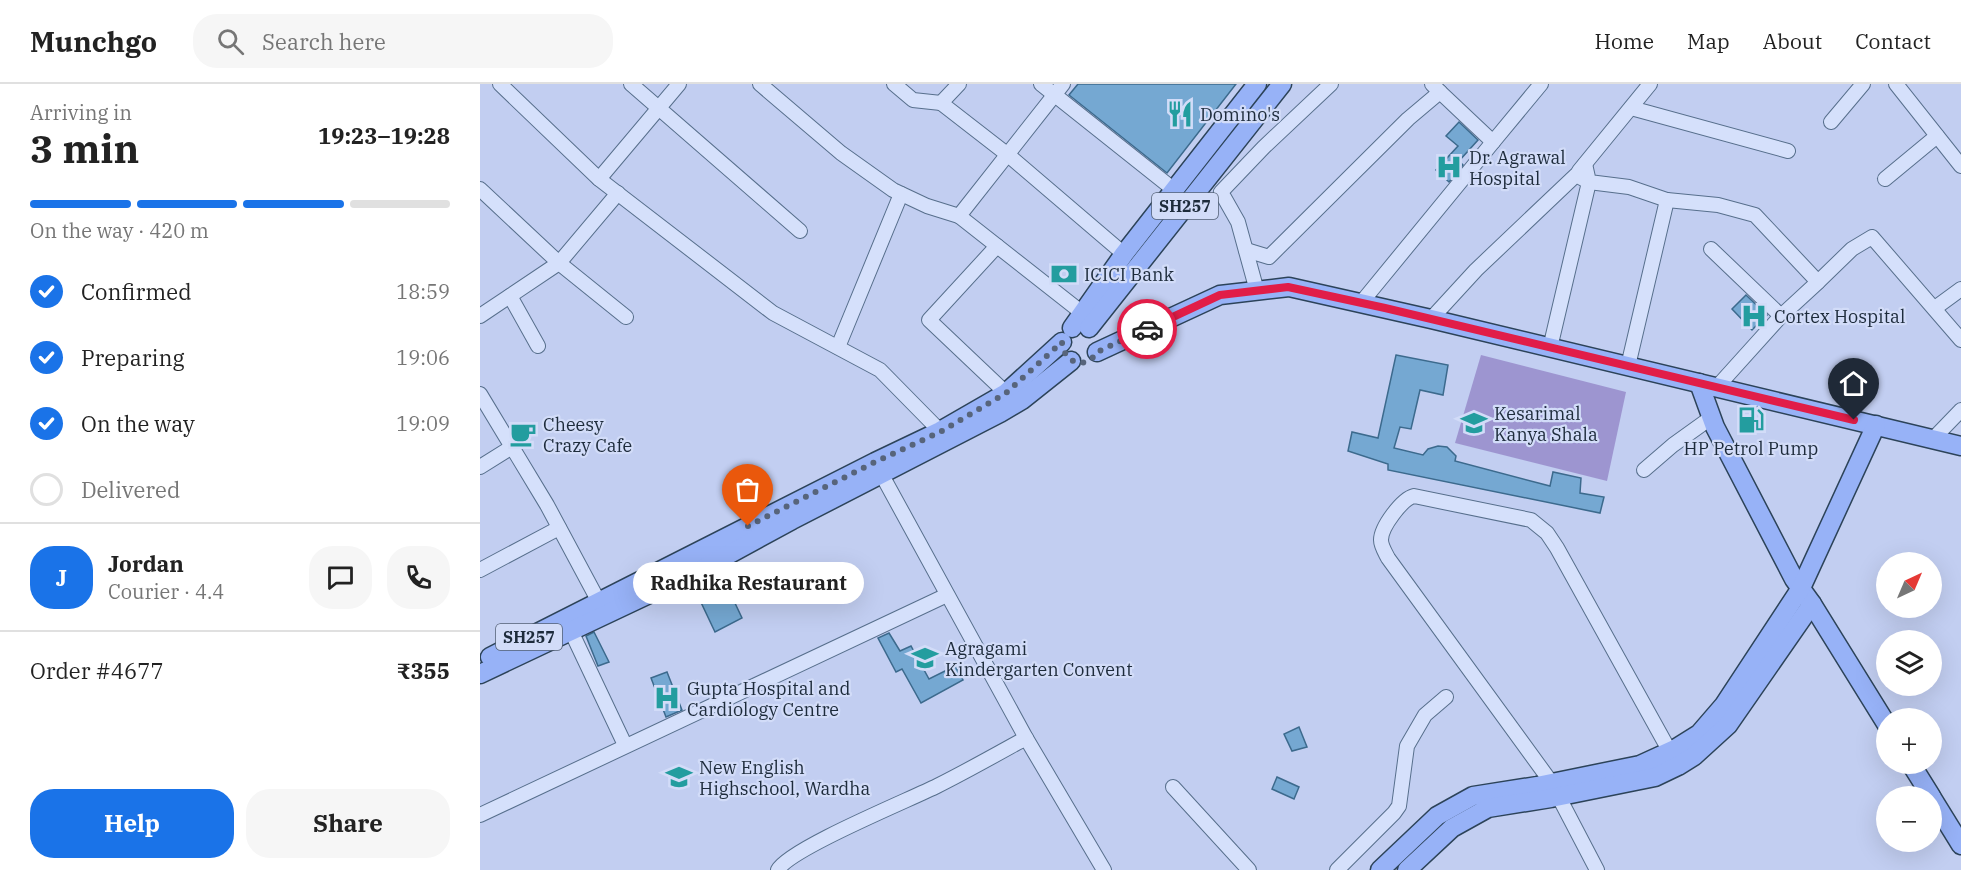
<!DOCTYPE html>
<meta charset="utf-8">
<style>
:root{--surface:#fff;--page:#f6f6f6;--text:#222;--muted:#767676;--line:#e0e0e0;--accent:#1a73e8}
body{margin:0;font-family:"IBM Plex Serif",serif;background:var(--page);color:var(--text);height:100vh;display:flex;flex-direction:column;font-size:22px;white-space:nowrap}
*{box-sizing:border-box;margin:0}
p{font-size:20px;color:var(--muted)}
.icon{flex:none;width:33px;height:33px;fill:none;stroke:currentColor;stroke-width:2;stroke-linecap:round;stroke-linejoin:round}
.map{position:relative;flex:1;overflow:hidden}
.sheet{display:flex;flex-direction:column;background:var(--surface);width:480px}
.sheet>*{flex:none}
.needle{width:39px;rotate:44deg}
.fabs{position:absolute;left:1396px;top:468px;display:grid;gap:12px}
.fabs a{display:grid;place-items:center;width:66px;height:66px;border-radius:50%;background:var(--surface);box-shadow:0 6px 24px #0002;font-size:30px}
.pin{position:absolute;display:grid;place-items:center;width:51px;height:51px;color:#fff;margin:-62px -26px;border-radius:50% 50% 50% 0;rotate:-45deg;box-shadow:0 0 6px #0007}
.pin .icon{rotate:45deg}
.courier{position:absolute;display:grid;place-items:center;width:60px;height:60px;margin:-30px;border:4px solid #e11d48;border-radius:50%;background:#fff;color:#222;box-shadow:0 2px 8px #0007}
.bubble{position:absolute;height:42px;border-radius:21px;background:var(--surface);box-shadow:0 6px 24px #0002;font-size:20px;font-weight:700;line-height:42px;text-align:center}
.overview em{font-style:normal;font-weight:700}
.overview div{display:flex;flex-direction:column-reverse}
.overview{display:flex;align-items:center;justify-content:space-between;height:102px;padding:0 30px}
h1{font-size:39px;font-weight:700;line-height:45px}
.bar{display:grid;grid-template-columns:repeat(4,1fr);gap:9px 6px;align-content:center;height:72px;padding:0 30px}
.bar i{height:8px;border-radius:4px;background:var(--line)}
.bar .current{background:var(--accent)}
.bar p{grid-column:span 4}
.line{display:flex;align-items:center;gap:15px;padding:0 30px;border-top:2px solid var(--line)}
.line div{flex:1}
.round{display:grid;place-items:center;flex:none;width:63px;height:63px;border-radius:24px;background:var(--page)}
ol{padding:0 30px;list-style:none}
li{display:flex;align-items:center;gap:18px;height:66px}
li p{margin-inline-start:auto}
li .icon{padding:6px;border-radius:50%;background:var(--accent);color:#fff;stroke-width:4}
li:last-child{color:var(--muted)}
li i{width:33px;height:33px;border:3px solid var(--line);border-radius:50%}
.button{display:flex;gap:12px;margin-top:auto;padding:12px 30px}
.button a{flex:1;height:69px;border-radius:24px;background:var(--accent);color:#fff;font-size:24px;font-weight:700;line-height:69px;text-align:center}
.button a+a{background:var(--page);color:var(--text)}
header{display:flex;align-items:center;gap:36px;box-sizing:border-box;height:84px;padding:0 30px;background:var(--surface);border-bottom:2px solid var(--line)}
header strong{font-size:28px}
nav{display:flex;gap:33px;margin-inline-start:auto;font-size:21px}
.search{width:420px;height:54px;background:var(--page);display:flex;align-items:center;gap:15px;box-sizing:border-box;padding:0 21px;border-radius:24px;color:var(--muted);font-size:22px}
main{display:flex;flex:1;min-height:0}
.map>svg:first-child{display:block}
.green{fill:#9d95d0}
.building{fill:#75a8d2;stroke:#3c6a8d;stroke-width:1.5}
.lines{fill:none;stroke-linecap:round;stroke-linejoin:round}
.minor-casing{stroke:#576f8c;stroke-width:16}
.major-casing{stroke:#2c4359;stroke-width:21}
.minor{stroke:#d5e0fb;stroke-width:14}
.major{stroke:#97b2f7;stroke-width:18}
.done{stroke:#57647b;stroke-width:6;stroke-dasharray:0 10.8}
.route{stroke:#e11d48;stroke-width:8}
.labels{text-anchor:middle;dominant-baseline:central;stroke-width:4.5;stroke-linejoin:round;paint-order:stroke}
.shield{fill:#d2dcf8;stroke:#536074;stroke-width:1.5}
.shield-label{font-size:16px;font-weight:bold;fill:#1d2b3b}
.poi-label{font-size:18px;fill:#1d2b3b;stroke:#d2dcf8;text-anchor:start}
</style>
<header>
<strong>Munchgo</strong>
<div class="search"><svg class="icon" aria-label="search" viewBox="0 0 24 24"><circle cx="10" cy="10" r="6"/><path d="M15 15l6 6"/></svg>Search here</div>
<nav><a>Home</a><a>Map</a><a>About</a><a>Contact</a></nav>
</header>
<main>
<section class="sheet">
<div class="overview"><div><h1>3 min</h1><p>Arriving in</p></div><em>19:23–19:28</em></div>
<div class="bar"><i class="current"></i><i class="current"></i><i class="current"></i><i></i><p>On the way · 420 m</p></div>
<ol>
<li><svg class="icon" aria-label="check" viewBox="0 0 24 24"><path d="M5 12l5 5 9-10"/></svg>Confirmed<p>18:59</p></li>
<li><svg class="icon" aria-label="check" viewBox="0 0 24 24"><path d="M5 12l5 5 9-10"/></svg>Preparing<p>19:06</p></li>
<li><svg class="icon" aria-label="check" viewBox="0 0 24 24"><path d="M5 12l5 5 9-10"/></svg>On the way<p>19:09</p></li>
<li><i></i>Delivered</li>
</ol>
<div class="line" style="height:108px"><b class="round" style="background:var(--accent);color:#fff">J</b><div><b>Jordan</b><p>Courier · 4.4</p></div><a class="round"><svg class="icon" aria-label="chat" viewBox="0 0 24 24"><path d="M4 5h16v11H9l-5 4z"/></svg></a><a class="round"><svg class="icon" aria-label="phone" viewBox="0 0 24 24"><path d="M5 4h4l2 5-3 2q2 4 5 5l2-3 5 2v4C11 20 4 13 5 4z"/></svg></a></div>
<div class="line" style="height:78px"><div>Order #4677</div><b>₹355</b></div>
<div class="button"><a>Help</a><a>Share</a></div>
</section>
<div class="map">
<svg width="1481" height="786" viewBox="0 0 1481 786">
<rect width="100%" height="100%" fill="#c2cef1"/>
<!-- green -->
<path class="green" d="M1001,271L1146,308L1127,397L975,359Z"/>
<!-- building -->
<g class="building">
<path d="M598,0H756L687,89L589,11Z"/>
<path d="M979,38L998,56L979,77L983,81L969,98L956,86L978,62L966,52Z"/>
<path d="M1266,211L1287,231L1272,246L1252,225Z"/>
<path d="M916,271L968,281L963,311L940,306L931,345L920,343L914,364L943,371L948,365L958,362L967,363L976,372L975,377L1070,402L1073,388L1101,394L1100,409L1124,413L1120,429L908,386V380L868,367L872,348L898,354Z"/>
<path d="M245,498L262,534L235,548L218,512Z"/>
<path d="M114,548L129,578L118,582L106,552Z"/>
<path d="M409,549L420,567L431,562L449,595L475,582L483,596L441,619L422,585L416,588L398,554Z"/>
<path d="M187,588L202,626L186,633L171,594Z"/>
<path d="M819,643L827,663L812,667L804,650Z"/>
<path d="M797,693L819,703L814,715L792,705Z"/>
</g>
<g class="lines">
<!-- minor casing -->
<g class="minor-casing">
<g id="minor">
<path d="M20,0L119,95L293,229L400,286L460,347"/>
<path d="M151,0L320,147"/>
<path d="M280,0L361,69L413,106L447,122L479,132"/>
<path d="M414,0L433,16L461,19"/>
<path d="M479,0L461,19L528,71L644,170"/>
<path d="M561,0L693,105"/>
<path d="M583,0L479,132L610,235"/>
<path d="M1416,0L1481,82"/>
<path d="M960,8L1013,58L1061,0"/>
<path d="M1151,24L1308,67"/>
<path d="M1351,38L1383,0"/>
<path d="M1105,80L1109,98L1149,103L1187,116L1148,282"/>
<path d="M1099,87L1170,0"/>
<path d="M119,95L199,0"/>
<path d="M1405,95L1457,52"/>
<path d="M0,105L79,179L146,233"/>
<path d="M1187,116L1238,121L1275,131L1338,198L1372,165L1392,153L1481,256"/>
<path d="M517,162L449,236L526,309"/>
<path d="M1231,165L1301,232"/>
<path d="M766,166L789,173L928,35L960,8L952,0"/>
<path d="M777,207L758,138L741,108L784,63L851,0"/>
<path d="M30,212L58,262"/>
<path d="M881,219L1013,58"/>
<path d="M1455,224L1481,205"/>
<path d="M0,232L79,179L138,109"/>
<path d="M951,235L996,186L1096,91L1109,98L1070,264"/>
<path d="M358,263L421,110"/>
<path d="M1237,303L1301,232L1338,198"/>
<path d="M0,310L67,421L119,518"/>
<path d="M1453,355L1481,326"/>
<path d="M397,382L546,654L624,786"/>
<path d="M0,383L32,363"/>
<path d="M1164,386L1193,361L1232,333"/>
<path d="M0,486L79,444"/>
<path d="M91,547L145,661"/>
<path d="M693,703L769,786"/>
<path d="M0,731L467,511"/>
<path d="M298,786C309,765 429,716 457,702C487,687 517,670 546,654"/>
<path d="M857,786L914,729L919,722L927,662L945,631L966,613"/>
<path d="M1117,786L1071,698L908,474C905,468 901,462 901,456C901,443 922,415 934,412L1051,436L1067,449L1077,464L1194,675"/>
</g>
</g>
<!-- major casing -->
<g class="major-casing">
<g id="major">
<path d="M592,244L644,170L777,0"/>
<path d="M609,244L802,0"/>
<path d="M617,268L740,211L809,203L951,235L1481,362"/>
<path d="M1219,299L1235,343L1314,495L1332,520L1407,641"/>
<path d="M10,573L395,378L460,347L526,309L582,258"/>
<path d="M0,590L222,485L312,436L520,329L542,316L591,277"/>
<path d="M1431,680L1451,712"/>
<path d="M1452,714L1481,761"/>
<path d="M900,786L957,732L993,712L1057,702L1160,681L1195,665L1219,650L1244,621L1321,504L1396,341"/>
<path d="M927,786L972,744L1008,724L1071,714L1175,693L1198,682L1214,672L1248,641L1332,520"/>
</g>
</g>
<!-- minor -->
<use href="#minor" class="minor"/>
<!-- major -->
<use href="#major" class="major"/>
</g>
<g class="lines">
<!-- done -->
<path class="done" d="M268,442L395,378L460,348L526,309L582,258C583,279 606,287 617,268L667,245"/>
<!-- route -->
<path class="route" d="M667,245L740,211L808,203L905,224L1374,336"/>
</g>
<!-- icons -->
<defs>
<g id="restaurant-bare" transform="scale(2.07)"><path d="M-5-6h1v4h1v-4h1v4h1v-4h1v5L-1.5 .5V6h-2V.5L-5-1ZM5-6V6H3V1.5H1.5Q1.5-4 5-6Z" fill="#239d9f" stroke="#d2dcf8" stroke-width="2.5" paint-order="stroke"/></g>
<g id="hospital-bare" transform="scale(2.07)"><path d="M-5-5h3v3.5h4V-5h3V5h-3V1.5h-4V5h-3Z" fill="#239d9f" stroke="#d2dcf8" stroke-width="2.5" paint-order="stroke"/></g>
<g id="bank-bare" transform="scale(2.07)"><path d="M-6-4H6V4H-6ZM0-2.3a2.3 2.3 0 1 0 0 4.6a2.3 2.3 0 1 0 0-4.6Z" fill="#239d9f" stroke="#d2dcf8" stroke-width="2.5" paint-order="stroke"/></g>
<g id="fuel-bare" transform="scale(2.07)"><path d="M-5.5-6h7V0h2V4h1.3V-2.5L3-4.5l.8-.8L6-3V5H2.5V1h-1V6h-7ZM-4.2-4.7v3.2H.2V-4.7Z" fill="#239d9f" stroke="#d2dcf8" stroke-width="2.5" paint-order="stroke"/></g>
<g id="school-bare" transform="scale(2.07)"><path d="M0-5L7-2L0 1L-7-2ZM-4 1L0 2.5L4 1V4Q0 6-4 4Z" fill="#239d9f" stroke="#d2dcf8" stroke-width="2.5" paint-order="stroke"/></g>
<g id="cafe-bare" transform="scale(2.07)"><path d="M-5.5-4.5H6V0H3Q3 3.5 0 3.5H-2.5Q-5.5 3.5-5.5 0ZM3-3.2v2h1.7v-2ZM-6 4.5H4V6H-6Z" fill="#239d9f" stroke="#d2dcf8" stroke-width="2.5" paint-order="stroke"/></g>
</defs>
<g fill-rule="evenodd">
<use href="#restaurant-bare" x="700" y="30"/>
<use href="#hospital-bare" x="969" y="83"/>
<use href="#bank-bare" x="584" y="190"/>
<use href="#hospital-bare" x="1274" y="232"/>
<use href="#fuel-bare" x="1271" y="336"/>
<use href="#school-bare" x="994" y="339"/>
<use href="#cafe-bare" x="43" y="350"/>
<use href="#school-bare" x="445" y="574"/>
<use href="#hospital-bare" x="187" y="614"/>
<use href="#school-bare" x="199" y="693"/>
</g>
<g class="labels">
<!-- shield labels -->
<g class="shield">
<rect x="672" y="109" width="66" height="26" rx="4.5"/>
<rect x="16" y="540" width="66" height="26" rx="4.5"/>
</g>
<g class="shield-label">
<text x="705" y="122">SH257</text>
<text x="49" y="553">SH257</text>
</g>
<!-- poi labels -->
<g class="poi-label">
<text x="720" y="30">Domino's</text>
<text x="989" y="73">Dr. Agrawal<tspan x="989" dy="21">Hospital</tspan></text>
<text x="604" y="190">ICICI Bank</text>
<text x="1294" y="232">Cortex Hospital</text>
<text x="1014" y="329">Kesarimal<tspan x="1014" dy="21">Kanya Shala</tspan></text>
<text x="63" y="340">Cheesy<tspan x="63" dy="21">Crazy Cafe</tspan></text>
<text x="1271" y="364" text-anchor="middle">HP Petrol Pump</text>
<text x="465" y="564">Agragami<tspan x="465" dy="21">Kindergarten Convent</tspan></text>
<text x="207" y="604">Gupta Hospital and<tspan x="207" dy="21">Cardiology Centre</tspan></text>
<text x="219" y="683">New English<tspan x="219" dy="21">Highschool, Wardha</tspan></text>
</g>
</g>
</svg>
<div class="fabs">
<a><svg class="needle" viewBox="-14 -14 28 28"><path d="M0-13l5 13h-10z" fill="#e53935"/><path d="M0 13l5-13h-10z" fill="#767676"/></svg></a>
<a><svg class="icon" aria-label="layers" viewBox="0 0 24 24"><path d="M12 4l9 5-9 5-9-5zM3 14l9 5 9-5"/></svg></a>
<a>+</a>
<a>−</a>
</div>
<div class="pin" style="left:268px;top:442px;background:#ea580c"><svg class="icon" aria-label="bag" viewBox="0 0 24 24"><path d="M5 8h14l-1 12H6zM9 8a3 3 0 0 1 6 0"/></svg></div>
<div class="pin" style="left:1374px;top:336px;background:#1f2937"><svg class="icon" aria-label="home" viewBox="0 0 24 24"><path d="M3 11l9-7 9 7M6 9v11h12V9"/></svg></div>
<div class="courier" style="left:667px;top:245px"><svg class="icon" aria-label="car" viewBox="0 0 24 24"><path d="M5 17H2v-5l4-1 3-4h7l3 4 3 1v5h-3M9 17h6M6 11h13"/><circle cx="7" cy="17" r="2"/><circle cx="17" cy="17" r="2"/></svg></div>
<div class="bubble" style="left:153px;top:478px;width:231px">Radhika Restaurant</div>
</div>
</main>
